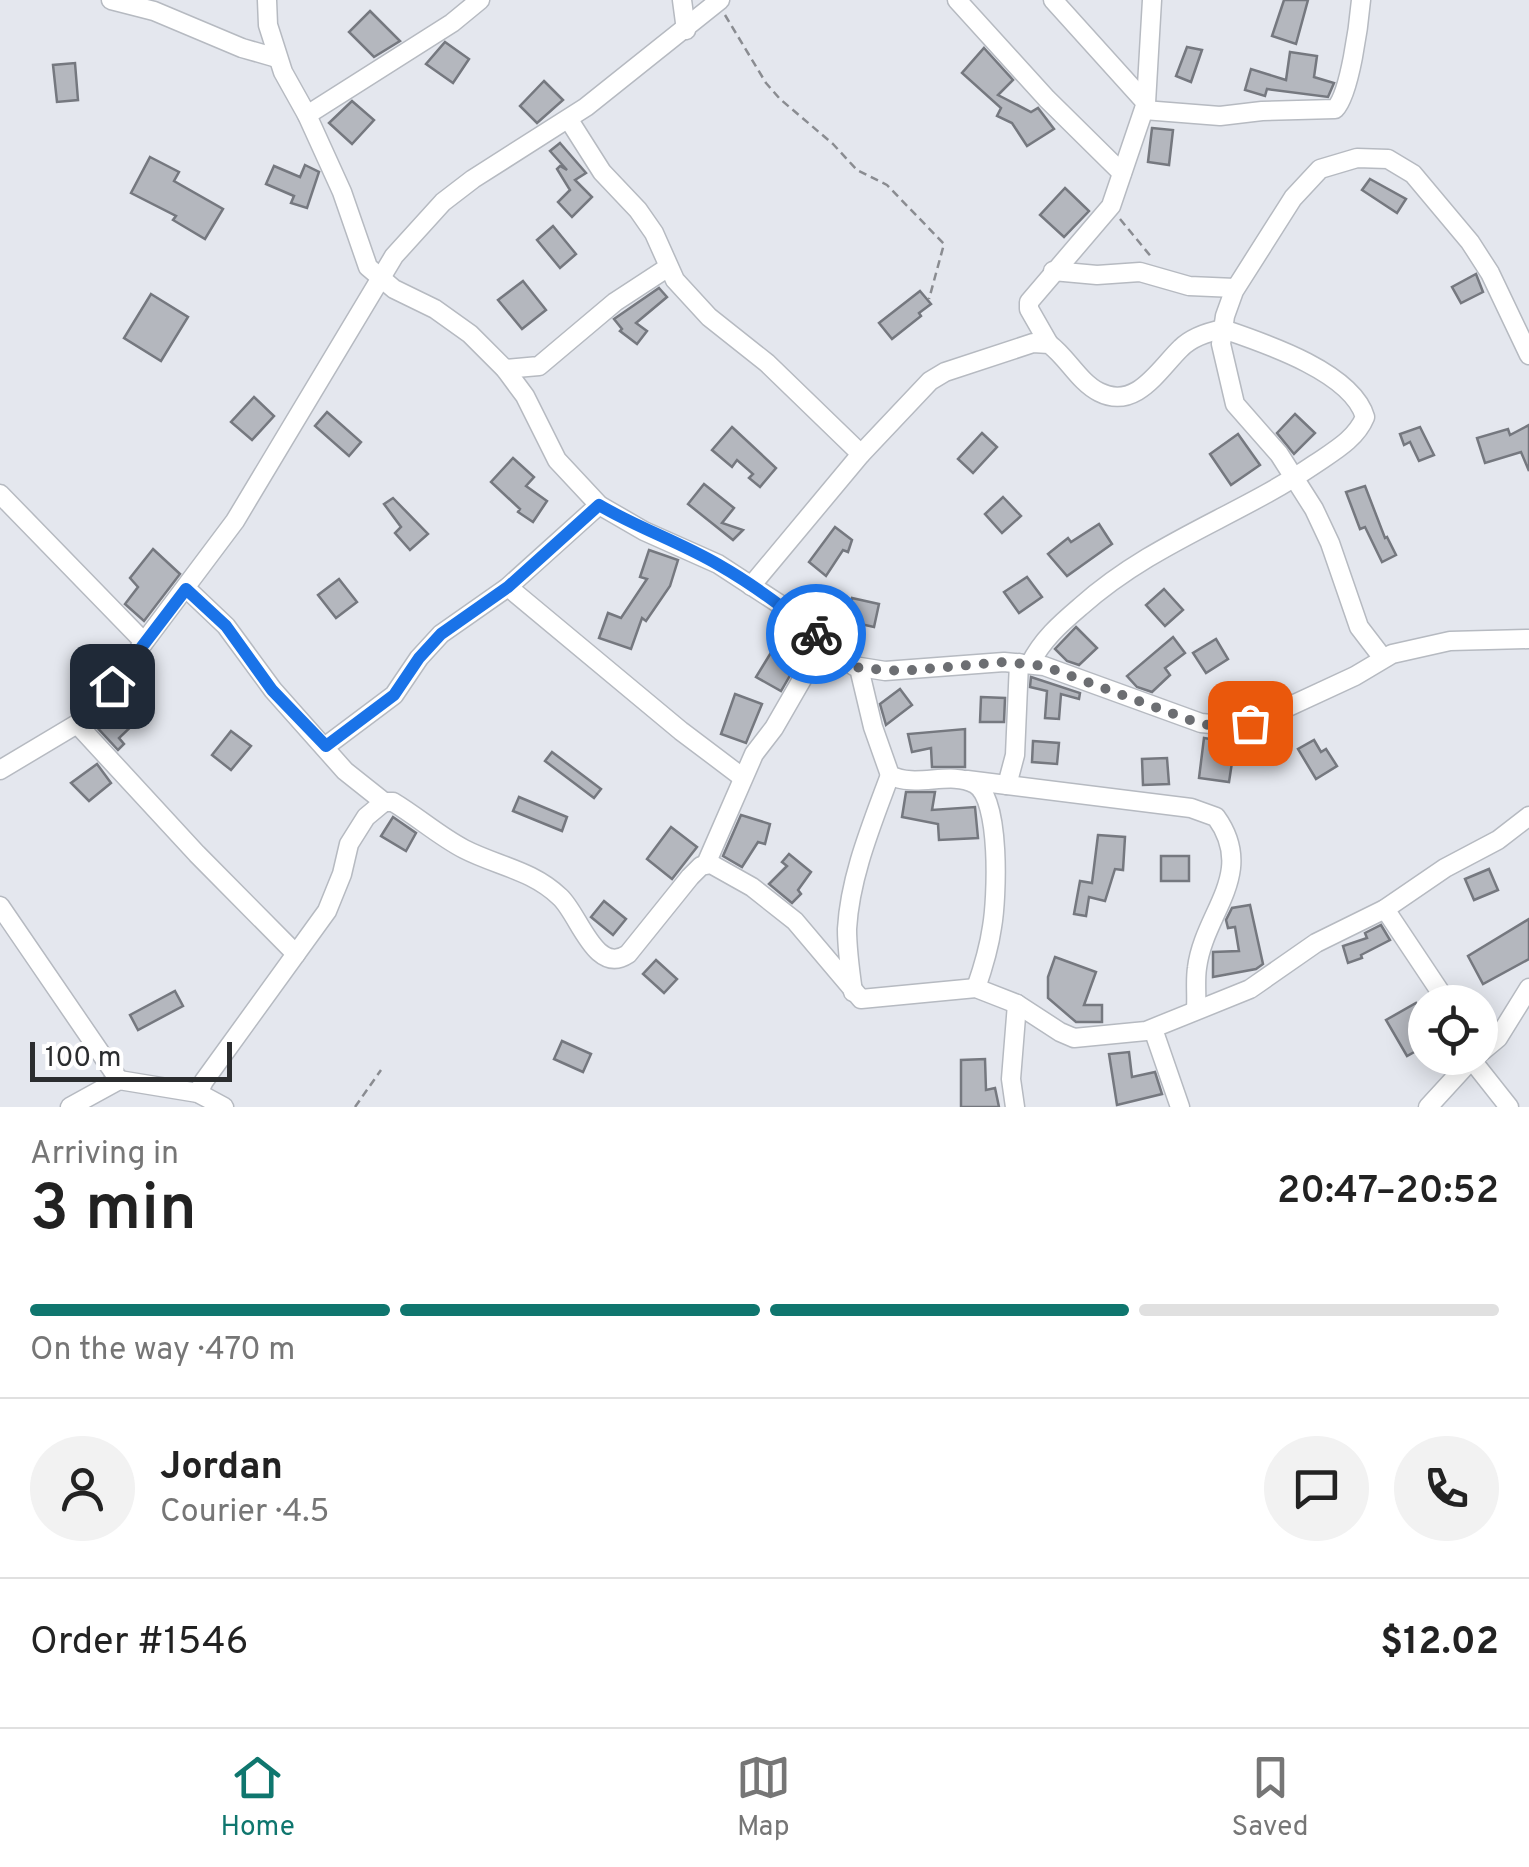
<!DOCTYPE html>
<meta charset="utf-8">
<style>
:root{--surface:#fff;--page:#f2f2f2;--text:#222;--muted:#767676;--line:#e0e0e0;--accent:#0f766e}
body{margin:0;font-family:Overpass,sans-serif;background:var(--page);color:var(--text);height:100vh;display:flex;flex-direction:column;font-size:38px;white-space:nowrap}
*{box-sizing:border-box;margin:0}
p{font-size:32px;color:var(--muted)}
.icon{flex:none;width:55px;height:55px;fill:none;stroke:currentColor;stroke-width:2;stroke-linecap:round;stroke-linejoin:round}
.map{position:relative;height:1107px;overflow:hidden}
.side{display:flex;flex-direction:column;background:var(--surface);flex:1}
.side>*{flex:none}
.fabs{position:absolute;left:1408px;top:985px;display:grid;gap:20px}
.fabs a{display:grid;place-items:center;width:90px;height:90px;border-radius:50%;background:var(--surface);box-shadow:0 5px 25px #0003;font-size:50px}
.scale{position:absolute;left:30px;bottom:25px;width:202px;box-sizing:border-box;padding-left:10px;border:5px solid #2b2d2f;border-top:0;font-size:28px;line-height:35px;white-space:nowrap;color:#2b2d2f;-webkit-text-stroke:8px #fff;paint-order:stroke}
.pin{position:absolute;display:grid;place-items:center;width:85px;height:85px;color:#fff;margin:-42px;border-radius:20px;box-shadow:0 5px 15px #0006}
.courier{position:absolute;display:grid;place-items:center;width:100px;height:100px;margin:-50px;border:8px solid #1a73e8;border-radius:50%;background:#fff;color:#222;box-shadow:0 2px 12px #0007}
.headline em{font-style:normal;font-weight:600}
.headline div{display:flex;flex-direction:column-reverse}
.headline{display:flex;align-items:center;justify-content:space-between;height:170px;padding:0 30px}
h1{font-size:65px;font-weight:600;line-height:75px}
.bar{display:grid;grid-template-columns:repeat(4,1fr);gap:15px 10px;align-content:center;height:120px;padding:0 30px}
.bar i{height:12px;border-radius:8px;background:var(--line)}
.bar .selected{background:var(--accent)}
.bar p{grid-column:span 4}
.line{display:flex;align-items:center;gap:25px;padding:0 30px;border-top:2px solid var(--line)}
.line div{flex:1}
.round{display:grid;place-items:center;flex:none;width:105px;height:105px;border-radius:52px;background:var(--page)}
.tabs{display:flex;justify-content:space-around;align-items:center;height:140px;border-top:2px solid var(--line);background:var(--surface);font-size:28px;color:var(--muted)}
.tabs a{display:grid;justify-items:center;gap:5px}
.tabs .selected{color:var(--accent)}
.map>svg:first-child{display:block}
.building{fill:#b4b7be;stroke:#75787f;stroke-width:2.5}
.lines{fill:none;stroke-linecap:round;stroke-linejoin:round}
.minor-casing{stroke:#b6bac1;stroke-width:21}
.path{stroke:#8a8c91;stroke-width:2.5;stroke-dasharray:8 5;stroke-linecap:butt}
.minor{stroke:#fff;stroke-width:18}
.done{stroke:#6c6e72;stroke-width:10;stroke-dasharray:0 18}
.route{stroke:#1a73e8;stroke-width:12}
</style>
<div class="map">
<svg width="1529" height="1107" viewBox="0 0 1529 1107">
<rect width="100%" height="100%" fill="#e4e7ee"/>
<!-- building -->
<g class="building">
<path d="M1284,0H1308L1296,44L1272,36Z"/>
<path d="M370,11L400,41L374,57L349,32Z"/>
<path d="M445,42L469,59L453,83L426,64Z"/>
<path d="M1187,47L1202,50L1191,82L1176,76Z"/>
<path d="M984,48L1013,80L998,95L1031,112L1038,108L1054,129L1027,146L1012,123L997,116L1001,108L962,73Z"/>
<path d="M1290,52L1317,56L1314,77L1334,83L1328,97L1267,89L1265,96L1245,90L1251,69L1286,80Z"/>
<path d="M75,63L78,100L57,102L53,65Z"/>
<path d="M544,81L563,100L537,123L520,106Z"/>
<path d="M352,101L374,120L352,144L329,123Z"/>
<path d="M1152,128L1173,130L1169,165L1148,162Z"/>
<path d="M560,143L586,173L575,180L592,197L572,217L558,202L570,190L557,169L560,166L567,170L550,151Z"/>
<path d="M150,157L179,172L174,181L223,209L205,239L173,220L176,216L131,193Z"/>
<path d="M305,165L319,172L307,208L291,203L294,196L266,184L274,166L300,177Z"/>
<path d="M1370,179L1406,199L1397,213L1362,190Z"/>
<path d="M1065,188L1089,211L1064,237L1040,215Z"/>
<path d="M553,226L576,254L560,268L537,240Z"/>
<path d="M1476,274L1483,292L1461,303L1452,287Z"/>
<path d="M523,281L546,310L522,329L498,300Z"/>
<path d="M659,288L667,297L636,323L647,331L637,344L620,331L622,329L614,319Z"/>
<path d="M920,291L931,304L919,313L921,316L892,339L879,323Z"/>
<path d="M151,294L188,317L161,361L124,338Z"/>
<path d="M254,397L274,416L252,440L231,422Z"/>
<path d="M327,412L361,442L349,456L315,426Z"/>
<path d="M1295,414L1315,433L1294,454L1277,433Z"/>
<path d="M1529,425V471L1521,452L1485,463L1477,438L1508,429L1510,435Z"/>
<path d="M732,427L776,468L760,487L749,478L753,474L737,460L732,467L712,450Z"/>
<path d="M1420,427L1434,455L1419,461L1410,442L1404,445L1400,434Z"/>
<path d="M982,433L997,447L973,473L958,459Z"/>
<path d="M1238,434L1260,465L1231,485L1210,454Z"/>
<path d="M513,458L534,477L526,486L547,501L533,522L518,512L520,509L491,482Z"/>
<path d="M704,484L734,508L722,523L743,530L733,540L688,504Z"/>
<path d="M1365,486L1385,538L1387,537L1396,555L1382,562L1365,527L1360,529L1346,492Z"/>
<path d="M1003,497L1021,516L1002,533L985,514Z"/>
<path d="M393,498L428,534L410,550L395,533L401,527L384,504Z"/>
<path d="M1099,524L1112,544L1067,576L1048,554L1068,538L1071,542Z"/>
<path d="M835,527L852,540L848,552L843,550L826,576L809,562Z"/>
<path d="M153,549L180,574L144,621L125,604L138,587L130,578Z"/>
<path d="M649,550L678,560L670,586L646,621L642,618L631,649L599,638L608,613L621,618L647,579L640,577Z"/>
<path d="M1027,577L1042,597L1019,613L1004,592Z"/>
<path d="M339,579L357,602L336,618L318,595Z"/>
<path d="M1164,589L1183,610L1165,626L1146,605Z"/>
<path d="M852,598L879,604L874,627L847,621Z"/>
<path d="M1076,627L1097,648L1079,665L1067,661L1055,649Z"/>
<path d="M1173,637L1185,653L1165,668L1170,675L1152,692L1137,687L1127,676Z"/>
<path d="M1216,639L1228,659L1206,673L1193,653Z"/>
<path d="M772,651L796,665L781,691L756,677Z"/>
<path d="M1031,677L1080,693L1079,699L1061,694L1059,719L1045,718L1047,691L1030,687Z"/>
<path d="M900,689L912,705L886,725L880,704Z"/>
<path d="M735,694L762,704L746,743L721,734Z"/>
<path d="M981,697L1005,698L1004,722H980Z"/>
<path d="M122,703L139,719L119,738L124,744L118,750L94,724L100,719L104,723Z"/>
<path d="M965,729V767H932L931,748L912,752L908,734Z"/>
<path d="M231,731L251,746L231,770L212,755Z"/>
<path d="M1204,738L1235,743L1229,782L1199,778Z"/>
<path d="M1314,740L1321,752L1326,749L1337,766L1316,779L1298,749Z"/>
<path d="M1033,741L1059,743L1057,764L1032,762Z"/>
<path d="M552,752L601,789L594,798L545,761Z"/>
<path d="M1167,758L1169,784L1143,785L1142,759Z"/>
<path d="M97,764L111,783L89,801L71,783Z"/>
<path d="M906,792H935L932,810L975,807L978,838L939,840L938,824L902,817Z"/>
<path d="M519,797L567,817L562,831L513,811Z"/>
<path d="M741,815L770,824L765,844L758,842L742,867L723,856Z"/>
<path d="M393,817L416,833L406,851L381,836Z"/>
<path d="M671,827L697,847L672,879L647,859Z"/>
<path d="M1098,835L1125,837L1123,870L1115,869L1105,901L1089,897L1086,916L1074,914L1080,881L1092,883Z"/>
<path d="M789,854L811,872L798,890L801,894L792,903L769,884L787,866L782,862Z"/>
<rect x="1161" y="856" width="28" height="25"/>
<path d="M1489,869L1498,890L1474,900L1465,879Z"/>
<path d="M604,901L626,919L613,935L591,917Z"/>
<path d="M1250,905L1263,964L1256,969L1213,977V952L1239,951L1235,927L1228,928L1226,920L1232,908Z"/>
<path d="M1529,919V959L1483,984L1468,956Z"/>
<path d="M1381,925L1390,940L1361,955L1362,958L1348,963L1343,946L1367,938L1365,933Z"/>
<path d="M1055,957L1096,972L1084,1005H1102V1022H1076L1048,998V977Z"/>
<path d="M656,960L677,979L664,993L643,974Z"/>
<path d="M175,991L183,1006L138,1030L130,1015Z"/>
<path d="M1416,1003L1425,1018V1046L1407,1056L1386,1020Z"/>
<path d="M562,1041L591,1054L583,1072L554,1059Z"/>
<path d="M1129,1052L1132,1077L1155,1072L1162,1094L1117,1105L1109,1054Z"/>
<path d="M985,1059L986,1090L995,1088L999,1107H961V1060Z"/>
</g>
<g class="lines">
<!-- minor casing -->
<g class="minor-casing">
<g id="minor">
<path d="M111,0L154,11L242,48L277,58"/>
<path d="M267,0L268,25L283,72L307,115L342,192L368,267L394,289L435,309L470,334L505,369L525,396L557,460L599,505L644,531L718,564L781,605L854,666L885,671L1004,662L1044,666L1201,723L1232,726L1258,721L1355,676L1392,654L1450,641L1529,639"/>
<path d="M682,0L686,30"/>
<path d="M957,0L1047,99L1122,173"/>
<path d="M1053,0L1146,103"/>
<path d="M1144,110L1220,116L1262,111L1335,109C1350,94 1359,23 1361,0"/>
<path d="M307,115L452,23L480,0"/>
<path d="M569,120L602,172L638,210L654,233L675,280L709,317L767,363L861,454"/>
<path d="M1053,271L1097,275L1140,272L1189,286L1235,288"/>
<path d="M1049,344L1029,309V302L1111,206L1146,103L1152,0"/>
<path d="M505,369L539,366L615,302L667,268"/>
<path d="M0,494L144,642"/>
<path d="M751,586L861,454L930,381L945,372L1033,343L1049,344C1067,357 1079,382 1099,392C1136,411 1159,369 1181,348C1192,337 1208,332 1223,329C1264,343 1352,372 1365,417C1356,439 1334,451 1315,464C1237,517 1153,542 1080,607C1060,624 1042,640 1030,664"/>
<path d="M508,587L681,731L742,777"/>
<path d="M187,589L226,626L273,690L345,771L384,802H393C418,817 439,836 464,849C497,866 532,870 560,897C579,914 595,976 628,954L690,877L701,866L711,864L752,887L795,921L861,999L976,988L1017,1004L1060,1032L1074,1038L1146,1031L1250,989L1316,943L1385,909L1445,868L1498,840L1529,816"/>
<path d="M1382,657L1359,627L1330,543L1314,509L1279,454L1235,404L1221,344L1225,316L1234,291L1293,198L1320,169L1357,158L1388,159L1413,174L1470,242L1490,273L1529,355"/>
<path d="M859,668L873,727L890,775C916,789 950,770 975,784C1001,798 997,899 992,927C989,948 983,968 976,988"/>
<path d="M77,724L197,854L296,954"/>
<path d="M326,746L394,695L419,658L441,634L508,587L599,505"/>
<path d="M0,770L77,724L112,685L235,521L394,256L443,202L473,179L586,107L720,0"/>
<path d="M967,780L1191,808L1216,817C1257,874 1204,912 1197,968C1195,981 1197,995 1196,1009"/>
<path d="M1007,785L1015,755L1019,663"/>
<path d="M706,864L754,754L774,728L808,669L830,646"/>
<path d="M0,906L119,1080"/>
<path d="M1385,909L1447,1002"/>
<path d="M853,992C850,971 847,950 847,929C850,876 872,824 890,775"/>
<path d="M1153,1029L1180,1107"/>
<path d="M1480,1053L1498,1038L1529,988"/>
<path d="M1471,1059L1509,1107"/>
<path d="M198,1093L204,1081L327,911L342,874L349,844L366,817L384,802"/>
<path d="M70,1107L119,1080L198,1093L224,1107"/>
<path d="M1015,1107L1011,1079L1017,1004"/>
<path d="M1428,1107L1473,1058"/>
</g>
</g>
<!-- path -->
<g class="path">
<path d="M725,15L766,83L780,99L833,144L857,170L887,185L944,244L929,299"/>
<path d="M1120,219L1153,259"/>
<path d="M355,1107L381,1070"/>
</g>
<!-- minor -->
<use href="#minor" class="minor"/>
</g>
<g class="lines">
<!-- done -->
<path class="done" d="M816,634L859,668L902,671L1004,662L1044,666L1201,724L1216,726L1250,723"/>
<!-- route -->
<path class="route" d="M112,686L186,589L226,626L272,690L326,746L394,695L419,658L441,634L508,587L599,505C638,528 680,542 719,565C754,585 786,609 816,634"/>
</g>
</svg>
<div class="fabs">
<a><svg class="icon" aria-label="locate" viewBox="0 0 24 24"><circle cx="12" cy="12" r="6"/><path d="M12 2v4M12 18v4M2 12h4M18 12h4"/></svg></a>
</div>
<div class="scale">100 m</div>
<div class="pin" style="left:1250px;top:723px;background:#ea580c"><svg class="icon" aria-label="bag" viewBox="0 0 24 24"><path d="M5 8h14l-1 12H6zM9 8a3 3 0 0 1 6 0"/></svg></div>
<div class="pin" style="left:112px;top:686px;background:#1f2937"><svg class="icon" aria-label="home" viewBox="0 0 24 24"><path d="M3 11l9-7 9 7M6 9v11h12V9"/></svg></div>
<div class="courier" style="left:816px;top:634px"><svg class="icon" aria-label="bike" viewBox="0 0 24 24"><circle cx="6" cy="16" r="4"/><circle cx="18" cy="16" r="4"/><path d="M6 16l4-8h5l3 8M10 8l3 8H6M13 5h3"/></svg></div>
</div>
<section class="side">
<div class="headline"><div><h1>3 min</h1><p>Arriving in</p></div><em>20:47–20:52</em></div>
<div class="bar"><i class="selected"></i><i class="selected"></i><i class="selected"></i><i></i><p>On the way · 470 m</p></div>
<div class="line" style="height:180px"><a class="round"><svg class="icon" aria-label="person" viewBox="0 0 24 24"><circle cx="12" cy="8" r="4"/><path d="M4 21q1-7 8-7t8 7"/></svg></a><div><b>Jordan</b><p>Courier · 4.5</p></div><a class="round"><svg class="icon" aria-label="chat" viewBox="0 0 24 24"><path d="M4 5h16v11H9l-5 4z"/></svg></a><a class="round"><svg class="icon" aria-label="phone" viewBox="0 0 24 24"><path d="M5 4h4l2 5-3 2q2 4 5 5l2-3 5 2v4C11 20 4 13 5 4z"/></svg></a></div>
<div class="line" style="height:130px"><div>Order #1546</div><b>$12.02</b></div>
</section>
<nav class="tabs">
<a class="selected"><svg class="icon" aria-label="home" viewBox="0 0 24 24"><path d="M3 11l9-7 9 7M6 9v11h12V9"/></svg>Home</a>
<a><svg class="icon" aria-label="map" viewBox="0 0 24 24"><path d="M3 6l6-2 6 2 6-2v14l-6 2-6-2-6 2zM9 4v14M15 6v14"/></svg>Map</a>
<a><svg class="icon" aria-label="saved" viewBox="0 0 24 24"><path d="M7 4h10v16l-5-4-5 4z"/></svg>Saved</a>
</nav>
